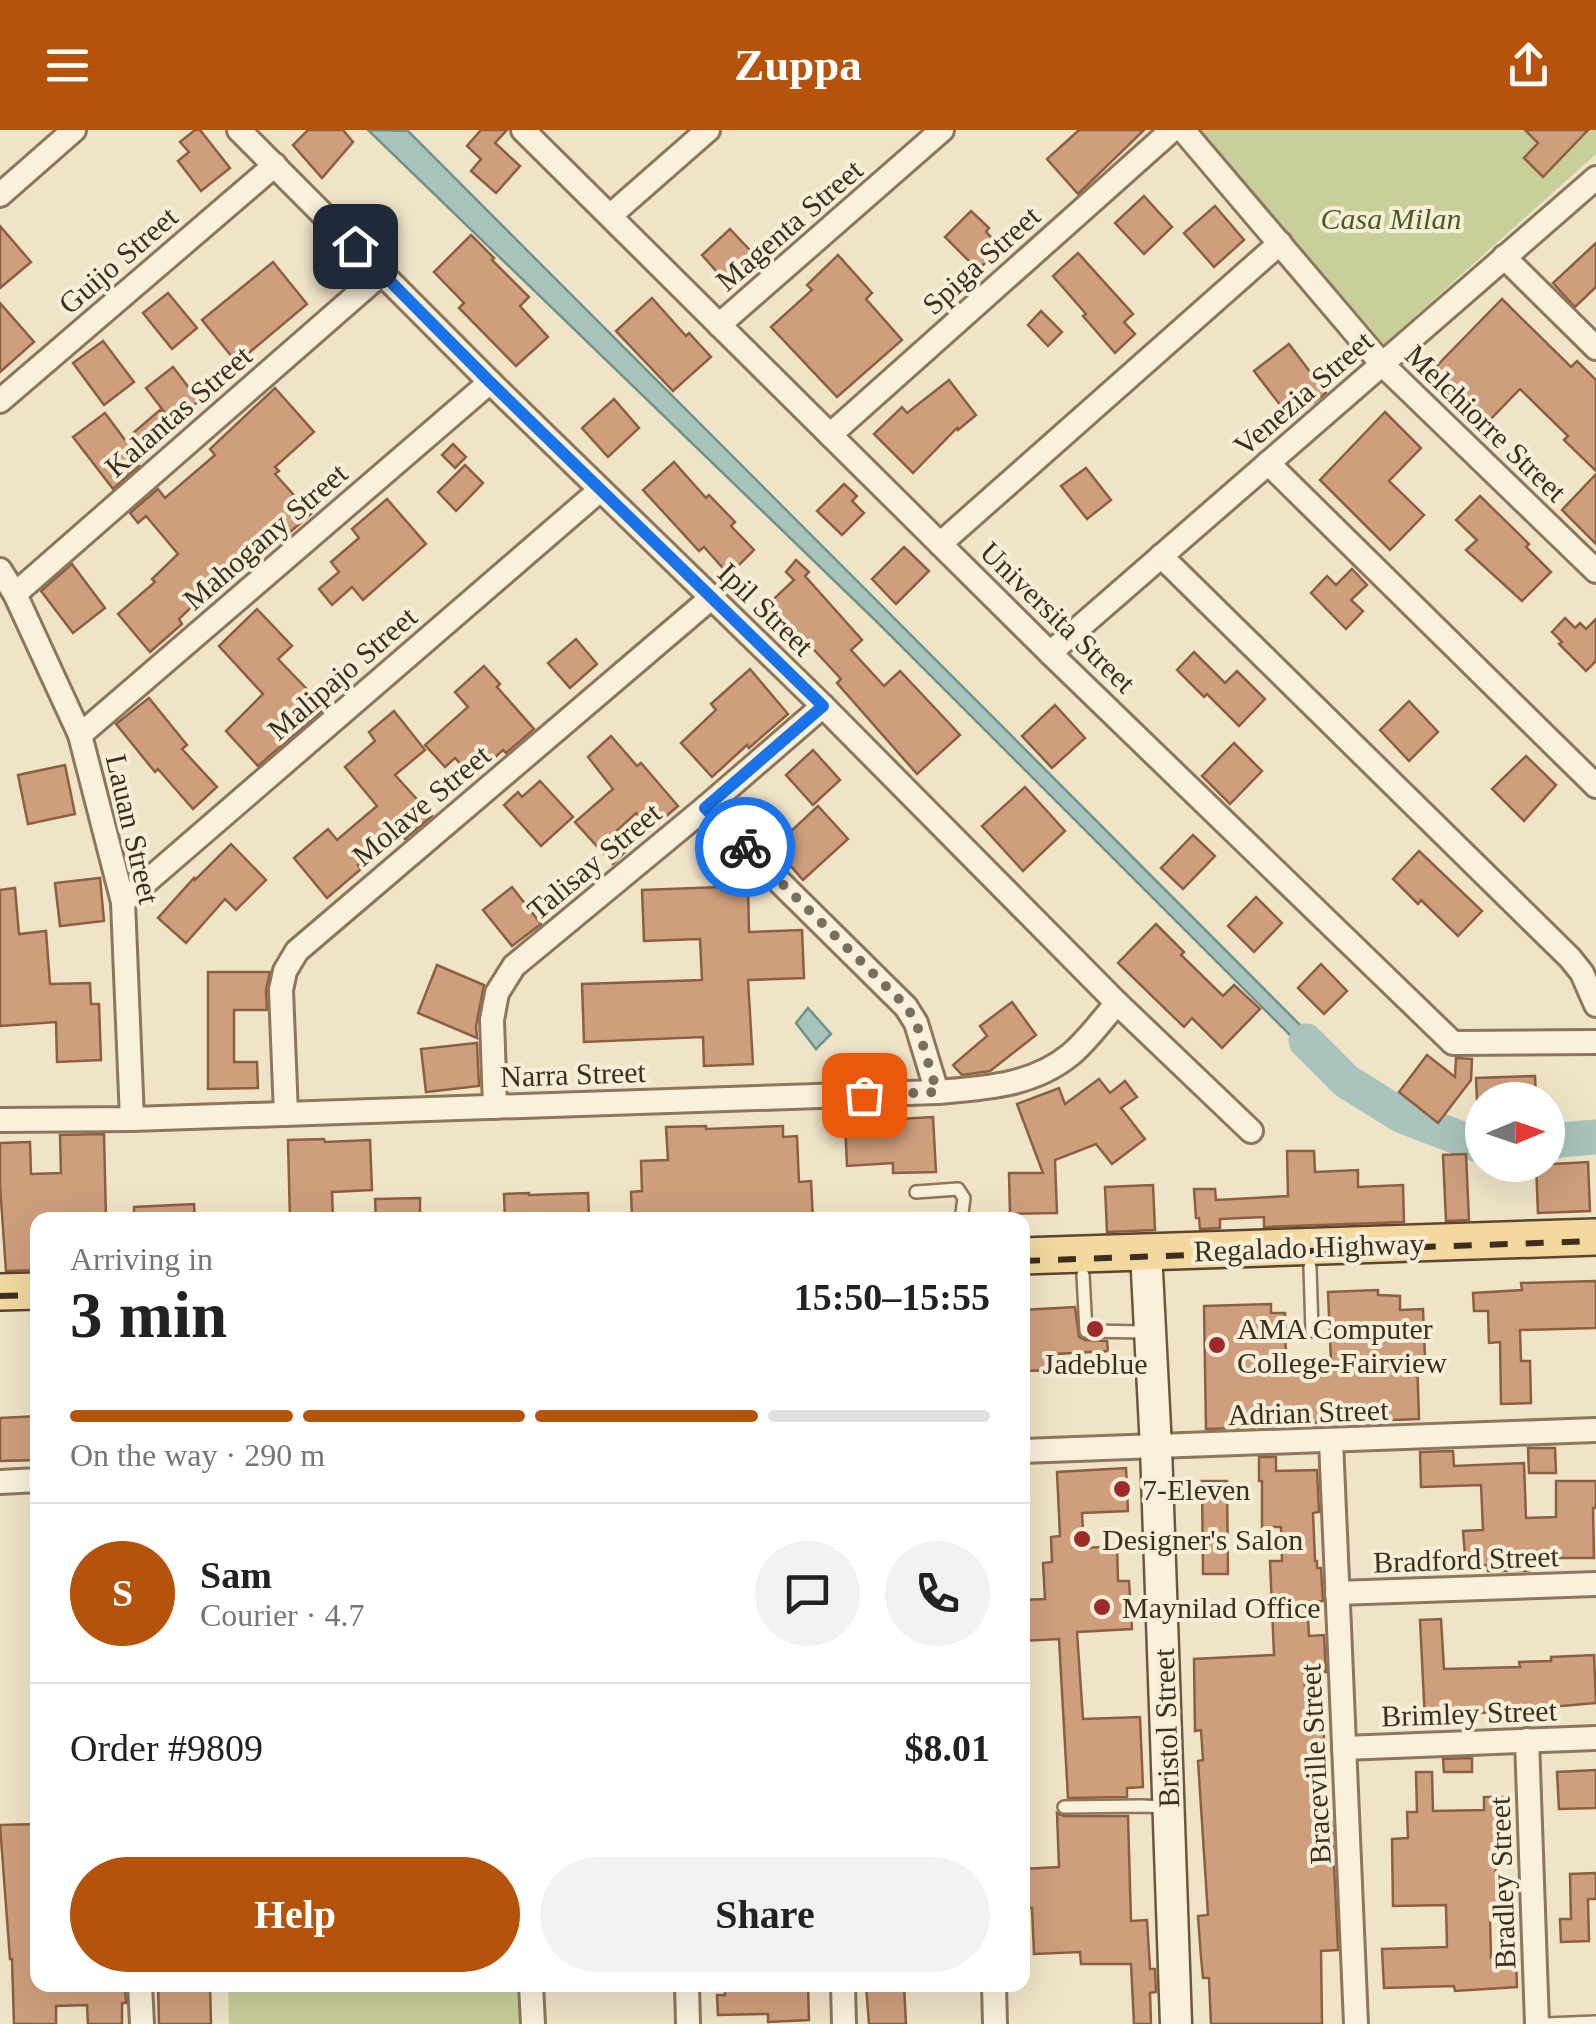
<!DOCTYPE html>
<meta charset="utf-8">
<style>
:root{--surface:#fff;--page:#f2f2f2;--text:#222;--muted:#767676;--line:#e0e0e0;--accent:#b45309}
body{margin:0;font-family:Georgia,serif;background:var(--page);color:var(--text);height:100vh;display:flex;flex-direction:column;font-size:38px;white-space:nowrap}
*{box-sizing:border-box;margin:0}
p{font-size:32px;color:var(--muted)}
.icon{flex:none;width:55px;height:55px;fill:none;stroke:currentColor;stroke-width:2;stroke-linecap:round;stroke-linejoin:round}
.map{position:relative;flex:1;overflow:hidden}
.panel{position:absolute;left:30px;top:1082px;width:1000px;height:780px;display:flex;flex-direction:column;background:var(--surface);border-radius:20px;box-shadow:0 10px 40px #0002}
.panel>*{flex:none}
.needle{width:65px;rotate:88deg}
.tools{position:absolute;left:1465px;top:952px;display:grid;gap:20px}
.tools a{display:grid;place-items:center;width:100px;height:100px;border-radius:50%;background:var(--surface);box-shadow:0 10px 40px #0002;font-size:50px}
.pin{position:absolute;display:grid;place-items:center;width:85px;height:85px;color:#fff;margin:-42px;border-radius:20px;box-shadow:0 5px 15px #0006}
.courier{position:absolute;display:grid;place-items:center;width:100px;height:100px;margin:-50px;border:8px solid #1a73e8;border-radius:50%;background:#fff;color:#222;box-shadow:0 2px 12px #0007}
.headline em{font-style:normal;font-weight:800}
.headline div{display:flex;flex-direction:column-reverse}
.headline{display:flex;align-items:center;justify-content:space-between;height:170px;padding:0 40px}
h1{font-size:65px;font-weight:800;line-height:75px}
.bar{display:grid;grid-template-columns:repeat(4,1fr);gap:15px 10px;align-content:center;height:120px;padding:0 40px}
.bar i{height:12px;border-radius:8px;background:var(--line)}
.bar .on{background:var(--accent)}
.bar p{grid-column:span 4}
.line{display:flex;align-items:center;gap:25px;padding:0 40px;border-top:2px solid var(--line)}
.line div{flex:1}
.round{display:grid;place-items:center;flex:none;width:105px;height:105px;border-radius:52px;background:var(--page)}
.button{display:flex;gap:20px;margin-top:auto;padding:20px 40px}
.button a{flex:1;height:115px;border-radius:60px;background:var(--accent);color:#fff;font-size:40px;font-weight:800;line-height:115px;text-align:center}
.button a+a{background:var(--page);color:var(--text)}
header{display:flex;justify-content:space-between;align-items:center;height:130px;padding:0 40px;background:var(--accent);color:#fff;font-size:45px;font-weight:800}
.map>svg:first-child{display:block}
.green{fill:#c9cf9b}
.water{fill:#a9c4bc;stroke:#6f938a;stroke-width:2.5}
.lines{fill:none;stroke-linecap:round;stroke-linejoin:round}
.river{stroke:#a9c4bc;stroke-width:35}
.building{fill:#cf9f7d;stroke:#8d5f41;stroke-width:2.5}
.lane-casing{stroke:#8d765c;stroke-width:16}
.street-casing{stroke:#8d765c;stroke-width:28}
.secondary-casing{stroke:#6f573f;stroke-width:35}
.primary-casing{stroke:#5b4430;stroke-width:40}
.lane{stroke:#faf1dc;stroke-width:11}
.street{stroke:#faf1dc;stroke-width:22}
.secondary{stroke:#faf1dc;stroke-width:30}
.primary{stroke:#f3d9a0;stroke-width:35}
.rail{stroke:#3d2e20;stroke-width:6;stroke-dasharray:18 18;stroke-linecap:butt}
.done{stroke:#7c6e5b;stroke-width:10;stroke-dasharray:0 18}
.route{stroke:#1a73e8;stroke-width:12}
.poi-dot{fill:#9e2a2b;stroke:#f7eed8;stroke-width:4}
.labels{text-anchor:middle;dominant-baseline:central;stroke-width:8;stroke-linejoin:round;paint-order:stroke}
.park-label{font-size:30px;font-style:italic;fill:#4d5a26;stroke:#f7eed8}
.street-label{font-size:30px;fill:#3d2e20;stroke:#f7eed8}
.poi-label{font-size:30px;fill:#3d2e20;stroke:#f7eed8;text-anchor:start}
</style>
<header><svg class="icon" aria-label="menu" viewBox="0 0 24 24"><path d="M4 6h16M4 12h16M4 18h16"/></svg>Zuppa<svg class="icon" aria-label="share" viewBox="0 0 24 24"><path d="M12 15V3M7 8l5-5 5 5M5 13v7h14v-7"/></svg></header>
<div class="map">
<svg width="1596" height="1894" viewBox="0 0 1596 1894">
<rect width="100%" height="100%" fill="#f0e4c8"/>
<!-- green -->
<g class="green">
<path d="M1198,0H1596V24L1384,214Z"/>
<path d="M228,1855H522L524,1894H229Z"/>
</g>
<!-- water -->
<g class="water">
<path d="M368,0L408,1L1331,926L1338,943H1328L876,491Z"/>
<path d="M808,878L831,904L816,919L796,893Z"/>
</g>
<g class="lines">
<!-- river -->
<g class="river">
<path d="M1306,911L1346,951L1402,986L1478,1015H1482"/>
<path d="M1548,1011L1596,1007"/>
</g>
</g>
<!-- building -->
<g class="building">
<path d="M195,0H200L230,38L201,61L178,31L189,22L180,12Z"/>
<path d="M308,0H343L353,12L322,48L293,15Z"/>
<path d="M481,0H507L495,13L520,36L496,63L471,41L481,29L467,16Z"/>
<path d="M1079,0H1144L1078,64L1047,29Z"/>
<path d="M1525,0H1588L1543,47L1524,28L1538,13Z"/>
<path d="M1144,66L1172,97L1144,124L1115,93Z"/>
<path d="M1215,76L1244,110L1214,137L1184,103Z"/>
<path d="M971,81L989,98L986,102L1001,117L978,140L945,107Z"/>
<path d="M0,96L31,132L0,158Z"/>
<path d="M730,99L762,133L733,160L702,125Z"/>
<path d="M471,105L494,128L492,130L529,167L520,176L548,207L516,236L459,178L464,173L434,142Z"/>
<path d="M1596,113V157L1575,177L1553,153Z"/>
<path d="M1078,123L1133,184L1124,192L1135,204L1115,223L1083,186L1086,184L1053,146Z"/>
<path d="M838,125L872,163L866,169L902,210L837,267L771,197L812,160L807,155Z"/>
<path d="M273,132L307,174L237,233L202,190Z"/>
<path d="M168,163L197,198L172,219L143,183Z"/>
<path d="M652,168L686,206L689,203L711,227L673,261L616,201Z"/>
<path d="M1502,169L1571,237L1577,231L1596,250V341L1564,310L1568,306L1520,259L1482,298L1428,245Z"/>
<path d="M0,173L34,212L0,242Z"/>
<path d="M1041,181L1062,202L1048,216L1028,195Z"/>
<path d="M103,211L134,252L104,275L73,233Z"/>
<path d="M1289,214L1326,263L1291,289L1254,241Z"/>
<path d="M173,237L199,271L172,292L146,258Z"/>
<path d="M949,250L976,285L958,300L957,298L913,343L874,304L902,277L907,283Z"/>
<path d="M275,258L314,302L275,337L279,341L275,344L311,384L289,403L286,400L237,443L235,440L213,459L211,458L179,489L182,494L150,522L118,484L155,452L152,449L178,424L146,386L138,393L130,383L158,359L165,368L215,325L210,319Z"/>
<path d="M614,269L639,298L608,327L582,298Z"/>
<path d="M160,280L169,291L134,322L141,331L137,334L139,336L113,359L73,307L105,283L125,310Z"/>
<path d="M1385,282L1421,318L1389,351L1424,385L1390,420L1320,350Z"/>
<path d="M453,314L466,327L455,338L442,325Z"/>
<path d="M674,332L706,368L709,365L735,392L731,396L754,420L729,445L704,417L699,421L643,360Z"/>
<path d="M465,335L483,353L456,381L438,362Z"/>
<path d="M1086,338L1111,370L1087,389L1061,356Z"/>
<path d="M1596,344V414L1562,380Z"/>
<path d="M844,354L857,366L852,371L864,383L842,405L817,381Z"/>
<path d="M1480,366L1529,414L1526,417L1551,442L1522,471L1466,420L1477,410L1456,390Z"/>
<path d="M387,369L426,414L363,470L352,457L332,475L319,459L339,442L331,432L359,408L352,399Z"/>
<path d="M904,417L929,441L896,474L872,449Z"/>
<path d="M796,430L809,442L805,446L862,510L851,520L884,556L900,541L960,605L917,644L837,553L841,549L805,510L798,516L763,479L794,450L786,442Z"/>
<path d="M72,434L105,478L73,503L41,461Z"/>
<path d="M1352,439L1367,455L1351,470L1363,481L1346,499L1311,463L1327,446L1336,455Z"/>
<path d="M257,479L292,516L278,529L325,578L258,636L226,601L263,564L219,516Z"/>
<path d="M1565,488L1575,498L1580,493L1586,499L1596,489V531L1586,541L1559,514L1562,512L1552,502Z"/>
<path d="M576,509L597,534L570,558L548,533Z"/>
<path d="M1194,522L1225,553L1237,541L1265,569L1239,596L1207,564L1204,567L1177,540Z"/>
<path d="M484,536L500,554L497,557L534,599L506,623L503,620L473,647L455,628L445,637L425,615L468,577L455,562Z"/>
<path d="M750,539L788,584L749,618L747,615L712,647L681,613L716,580L711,574Z"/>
<path d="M149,568L187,615L182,619L217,657L193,679L158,639L155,642L116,594Z"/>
<path d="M1409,571L1438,602L1409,631L1380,600Z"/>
<path d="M1055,575L1085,608L1052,638L1022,606Z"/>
<path d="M394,581L425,620L395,645L432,686L405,709L398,701L358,735L361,739L327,768L294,728L328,699L337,710L377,676L345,637L375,611L369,602Z"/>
<path d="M611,606L637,636L641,633L678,676L650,700L636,683L612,705L626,721L613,734L575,692L613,659L588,627Z"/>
<path d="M1234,613L1262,641L1230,674L1202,646Z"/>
<path d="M813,620L840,650L813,675L786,645Z"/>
<path d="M1526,626L1556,655L1524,691L1492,659Z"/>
<path d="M65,635L75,684L28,694L18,645Z"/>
<path d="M540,651L573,687L541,716L504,675L518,662L522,667Z"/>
<path d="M1025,657L1065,701L1023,741L982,696Z"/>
<path d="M818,676L848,709L803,750L774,717Z"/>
<path d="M1193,705L1215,726L1183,759L1161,738Z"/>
<path d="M231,714L266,750L236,780L225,769L186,813L158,788L194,748L195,750Z"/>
<path d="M1419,721L1482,781L1458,806L1421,770L1418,774L1393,749Z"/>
<path d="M100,748L104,791L60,796L55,753Z"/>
<path d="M748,756L749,802L802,800L804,848L748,850L753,934L704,936L703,907L584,912L582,854L702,850L700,809L644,811L642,760Z"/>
<path d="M512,757L541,794L512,816L483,780Z"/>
<path d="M15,758L19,804L46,801L50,854L90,853L91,874H99L101,930L57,932L56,892L0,896V760Z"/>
<path d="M1256,767L1282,793L1254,822L1228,796Z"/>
<path d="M1156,794L1184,822L1181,825L1223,866L1234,855L1260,879L1222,918L1192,888L1184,897L1118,833Z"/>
<path d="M1321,834L1347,861L1324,884L1298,858Z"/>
<path d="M437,835L484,855L476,896L477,908L418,883Z"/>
<path d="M208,842H270L266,860L267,880H234V932H257L258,958L208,959Z"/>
<path d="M1012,872L1036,905L990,941L962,945L953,935L987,906L980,896Z"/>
<path d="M477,913L479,956L426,962L421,919Z"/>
<path d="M1427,925L1455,947L1456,928L1472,929L1471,950L1438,993L1399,962Z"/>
<path d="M1535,946L1536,970H1477L1476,948Z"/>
<path d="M1099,949L1110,963L1125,951L1137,967L1121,978L1145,1009L1112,1034L1096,1014L1055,1030L1057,1083L1010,1084L1009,1043H1043L1017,974L1059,958L1065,974Z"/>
<path d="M933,987L936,1042L893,1043V1033L847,1036L845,992Z"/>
<path d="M706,996V999L783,996V1007L797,1006L799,1052L811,1051L813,1090H637V1087H632L631,1062L642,1061L641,1031L668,1030L666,997Z"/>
<path d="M104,1004L106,1090H38V1140L6,1141L0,1056V1013L30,1012L31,1044L61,1043L60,1005Z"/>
<path d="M324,1009L325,1012L370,1010L372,1060L332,1062L333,1090H290L288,1010Z"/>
<path d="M1287,1021H1314L1315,1042L1358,1040V1057L1403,1055L1404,1092L1264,1097V1087L1220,1089V1098L1200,1099L1199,1088H1196L1194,1059H1215L1216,1070L1288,1066Z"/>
<path d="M1466,1024L1469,1090L1446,1091L1443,1025Z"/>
<path d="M1588,1032L1590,1081L1538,1083L1536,1035Z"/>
<path d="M1153,1055L1155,1100L1107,1102L1105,1057Z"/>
<path d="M529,1063V1065L588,1063L589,1088L505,1090L504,1064Z"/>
<path d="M420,1068V1090H376L375,1069Z"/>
<path d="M194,1074L195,1090H134V1077Z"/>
<path d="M1596,1151V1198L1520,1200L1521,1231H1530L1531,1273L1501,1274L1500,1212L1489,1213L1488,1181H1474L1473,1163L1522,1160L1521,1153Z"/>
<path d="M1378,1160V1165L1400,1166V1180L1423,1179L1425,1228H1417L1419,1289L1273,1294L1274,1297L1206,1299L1204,1176L1271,1174V1183H1285L1286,1234L1331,1232L1328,1162Z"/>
<path d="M1075,1177L1079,1207L1085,1210L1107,1211L1108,1221L1056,1224L1057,1240L1022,1241V1180Z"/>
<path d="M38,1286V1330L0,1331V1288Z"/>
<path d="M1528,1318H1555L1556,1343H1529Z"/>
<path d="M1453,1321L1454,1336L1524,1333L1526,1388L1556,1387V1351H1596V1378H1593L1594,1428H1529L1530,1441H1488V1435L1466,1437L1463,1401L1483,1400L1481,1355L1421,1357L1420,1322Z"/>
<path d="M1259,1327H1276V1341L1317,1340L1319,1382L1313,1383L1315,1431H1317V1438H1321L1323,1471L1307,1472L1309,1506L1324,1505L1326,1542L1304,1543L1307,1588L1323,1587L1325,1631H1315L1317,1664L1318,1693L1332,1692L1338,1820L1321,1821L1322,1894H1211L1209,1848H1203L1201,1827L1198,1786L1208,1785L1198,1631L1203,1630L1201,1600L1195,1601L1194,1529L1274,1525L1270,1431H1282L1281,1397H1262V1351H1259Z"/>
<path d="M1126,1338L1128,1381L1082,1383L1084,1418L1117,1416L1118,1451H1129L1132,1499L1077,1502L1083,1589L1140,1587L1143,1657L1127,1658V1667L1068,1668L1059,1509L1022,1511V1470L1045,1469L1043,1433L1052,1432L1051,1407L1060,1406L1057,1342Z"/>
<path d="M1202,1351H1227L1228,1444H1203Z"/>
<path d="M1441,1489L1444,1539L1520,1537L1519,1532L1551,1531V1527L1594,1525L1596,1573L1470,1584V1589L1425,1591L1420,1490Z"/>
<path d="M1472,1628V1642H1444L1443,1629Z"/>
<path d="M1596,1640V1678L1559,1679L1557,1642Z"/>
<path d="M1416,1642H1432L1433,1681L1484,1680V1667H1509L1510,1722H1495L1496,1754L1512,1753L1514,1786L1490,1787L1491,1828L1516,1827L1517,1857L1455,1861L1454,1856L1384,1858L1382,1819L1447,1817L1446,1775L1393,1776L1392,1709L1408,1708L1407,1682H1417Z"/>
<path d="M1057,1683L1064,1686H1128L1131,1791L1147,1790L1150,1839H1155L1156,1862L1150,1863L1151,1894H1134L1131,1834H1081L1080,1822L1034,1824L1032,1778L1022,1779V1739L1059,1737Z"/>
<path d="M38,1694V1855H125L126,1873H122V1894H88L87,1875L56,1876V1894H14L12,1829H10L0,1695Z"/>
<path d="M1596,1743V1769H1588L1589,1811L1561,1812L1560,1789H1571L1570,1744Z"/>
<path d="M158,1855H210L211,1894H159Z"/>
<path d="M725,1855H808L809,1890L768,1892V1884L718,1885L717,1865H725Z"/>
<path d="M866,1855H904L906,1894H869Z"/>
</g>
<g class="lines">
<!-- lane casing -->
<g class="lane-casing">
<g id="lane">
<path d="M916,1062L958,1059L964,1068L961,1090"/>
<path d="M1310,1137L1312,1201"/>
<path d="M1083,1145L1086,1201L1146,1202"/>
<path d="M1064,1677L1141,1676L1168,1677"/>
<path d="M1546,1894L1596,1892"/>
</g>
</g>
<!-- street casing -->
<g class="street-casing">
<g id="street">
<path d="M239,0L490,252L823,576L1117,873L1251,1001"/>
<path d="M523,0L1050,523L1453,913L1596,912"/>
<path d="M1183,0L1382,234L1596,441"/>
<path d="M0,65L74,0"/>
<path d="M611,85L708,0"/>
<path d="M1504,127L1596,218"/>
<path d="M719,195L942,0"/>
<path d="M0,271L275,35"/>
<path d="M830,305L1172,0"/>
<path d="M1268,333L1596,656"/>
<path d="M940,414L1280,113"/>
<path d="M1161,426L1570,828L1582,843L1596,875"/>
<path d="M0,440L15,464L80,605L123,772L132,989"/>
<path d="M15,464L382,143"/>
<path d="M1050,523L1596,48"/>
<path d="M80,605L490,252"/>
<path d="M705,678L906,877L916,893L937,962"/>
<path d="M123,772L600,360"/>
<path d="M495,977L492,890L497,863L514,836L705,678L823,576"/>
<path d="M286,984L281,860L285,841L297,821L711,468"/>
<path d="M0,990L132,989L937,962C984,958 1032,956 1070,925C1087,911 1102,890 1117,873"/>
<path d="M1331,1311L1356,1894"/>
<path d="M1022,1321L1596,1300"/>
<path d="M0,1352L38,1350"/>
<path d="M1337,1463L1596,1454"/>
<path d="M1527,1610L1537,1894"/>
<path d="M1344,1618L1596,1608"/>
<path d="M140,1855L142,1894"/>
<path d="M531,1855L533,1894"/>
<path d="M687,1855L688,1894"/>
<path d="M843,1855L844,1894"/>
<path d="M994,1855L995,1894"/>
</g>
</g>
<!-- secondary casing -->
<g class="secondary-casing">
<path id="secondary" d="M1146,1122L1156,1318L1176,1894"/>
</g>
<!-- primary casing -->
<g class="primary-casing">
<g id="primary">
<path d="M1022,1126L1596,1107"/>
<path d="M0,1162L38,1161"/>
</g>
</g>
<!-- lane -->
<use href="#lane" class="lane"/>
<!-- street -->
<use href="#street" class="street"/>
<!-- secondary -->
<use href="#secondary" class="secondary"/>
<!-- primary -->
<use href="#primary" class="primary"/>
<!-- rail -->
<g class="rail">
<path d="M1022,1131L1596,1111"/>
<path d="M0,1166L38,1165"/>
</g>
</g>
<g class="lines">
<!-- done -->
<path class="done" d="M745,717L906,876L916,892L937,962L864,965"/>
<!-- route -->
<path class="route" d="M355,116L490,252L823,576L705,678L745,717"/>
</g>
<!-- markers -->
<g class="poi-dot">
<circle cx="1095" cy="1199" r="10"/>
<circle cx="1217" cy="1215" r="10"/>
<circle cx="1122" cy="1359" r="10"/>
<circle cx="1082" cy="1409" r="10"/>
<circle cx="1102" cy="1477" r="10"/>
</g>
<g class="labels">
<!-- park labels -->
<g class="park-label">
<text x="1391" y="88">Casa Milan</text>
</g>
<!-- street labels -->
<g class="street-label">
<text transform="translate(789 95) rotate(-41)">Magenta Street</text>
<text transform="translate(118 130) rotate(-41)">Guijo Street</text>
<text transform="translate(981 130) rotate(-42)">Spiga Street</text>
<text transform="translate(1303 263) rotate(-41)">Venezia Street</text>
<text transform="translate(178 281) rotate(-41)">Kalantas Street</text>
<text transform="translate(1486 293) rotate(44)">Melchiorre Street</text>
<text transform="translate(265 406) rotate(-41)">Mahogany Street</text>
<text transform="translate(766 479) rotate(44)">Ipil Street</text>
<text transform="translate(1058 487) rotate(44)">Universita Street</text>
<text transform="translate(342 543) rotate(-41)">Malipajo Street</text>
<text transform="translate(421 675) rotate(-40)">Molave Street</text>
<text transform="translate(133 699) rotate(77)">Lauan Street</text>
<text transform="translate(594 731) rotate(-40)">Talisay Street</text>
<text transform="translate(573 944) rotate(-2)">Narra Street</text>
<text transform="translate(1309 1117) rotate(-2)">Regalado Highway</text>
<text transform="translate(1308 1282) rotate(-2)">Adrian Street</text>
<text transform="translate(1466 1429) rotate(-2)">Bradford Street</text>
<text transform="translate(1469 1583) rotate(-2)">Brimley Street</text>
<text transform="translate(1166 1598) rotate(-92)">Bristol Street</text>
<text transform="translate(1315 1634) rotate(-93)">Braceville Street</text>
<text transform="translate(1502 1753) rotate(-92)">Bradley Street</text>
</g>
<!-- poi labels -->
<g class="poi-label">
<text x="1237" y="1198">AMA Computer<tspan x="1237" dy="34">College-Fairview</tspan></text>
<text x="1095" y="1233" text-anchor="middle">Jadeblue</text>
<text x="1142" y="1359">7-Eleven</text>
<text x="1102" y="1409">Designer's Salon</text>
<text x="1122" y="1477">Maynilad Office</text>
</g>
</g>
</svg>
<div class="tools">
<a><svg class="needle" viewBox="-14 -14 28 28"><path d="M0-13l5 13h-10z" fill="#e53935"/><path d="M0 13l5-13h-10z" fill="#767676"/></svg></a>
</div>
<div class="pin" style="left:864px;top:965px;background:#ea580c"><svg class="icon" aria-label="bag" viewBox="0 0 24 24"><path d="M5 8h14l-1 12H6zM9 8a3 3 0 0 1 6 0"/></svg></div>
<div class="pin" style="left:355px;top:116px;background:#1f2937"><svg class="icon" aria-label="home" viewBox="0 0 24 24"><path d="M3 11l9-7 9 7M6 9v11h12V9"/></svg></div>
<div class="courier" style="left:745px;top:717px"><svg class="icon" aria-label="bike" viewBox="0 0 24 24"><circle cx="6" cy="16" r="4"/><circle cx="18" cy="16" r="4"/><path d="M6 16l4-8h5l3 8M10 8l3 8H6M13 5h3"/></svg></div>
<section class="panel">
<div class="headline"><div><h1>3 min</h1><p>Arriving in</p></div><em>15:50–15:55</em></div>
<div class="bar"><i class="on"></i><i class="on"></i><i class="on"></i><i></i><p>On the way · 290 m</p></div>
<div class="line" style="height:180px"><b class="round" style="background:var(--accent);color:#fff">S</b><div><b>Sam</b><p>Courier · 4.7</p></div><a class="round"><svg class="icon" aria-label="chat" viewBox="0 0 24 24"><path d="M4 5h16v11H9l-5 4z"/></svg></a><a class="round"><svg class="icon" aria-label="phone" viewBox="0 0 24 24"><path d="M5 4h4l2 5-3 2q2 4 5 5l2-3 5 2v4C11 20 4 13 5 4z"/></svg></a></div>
<div class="line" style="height:130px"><div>Order #9809</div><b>$8.01</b></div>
<div class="button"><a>Help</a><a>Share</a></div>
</section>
</div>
